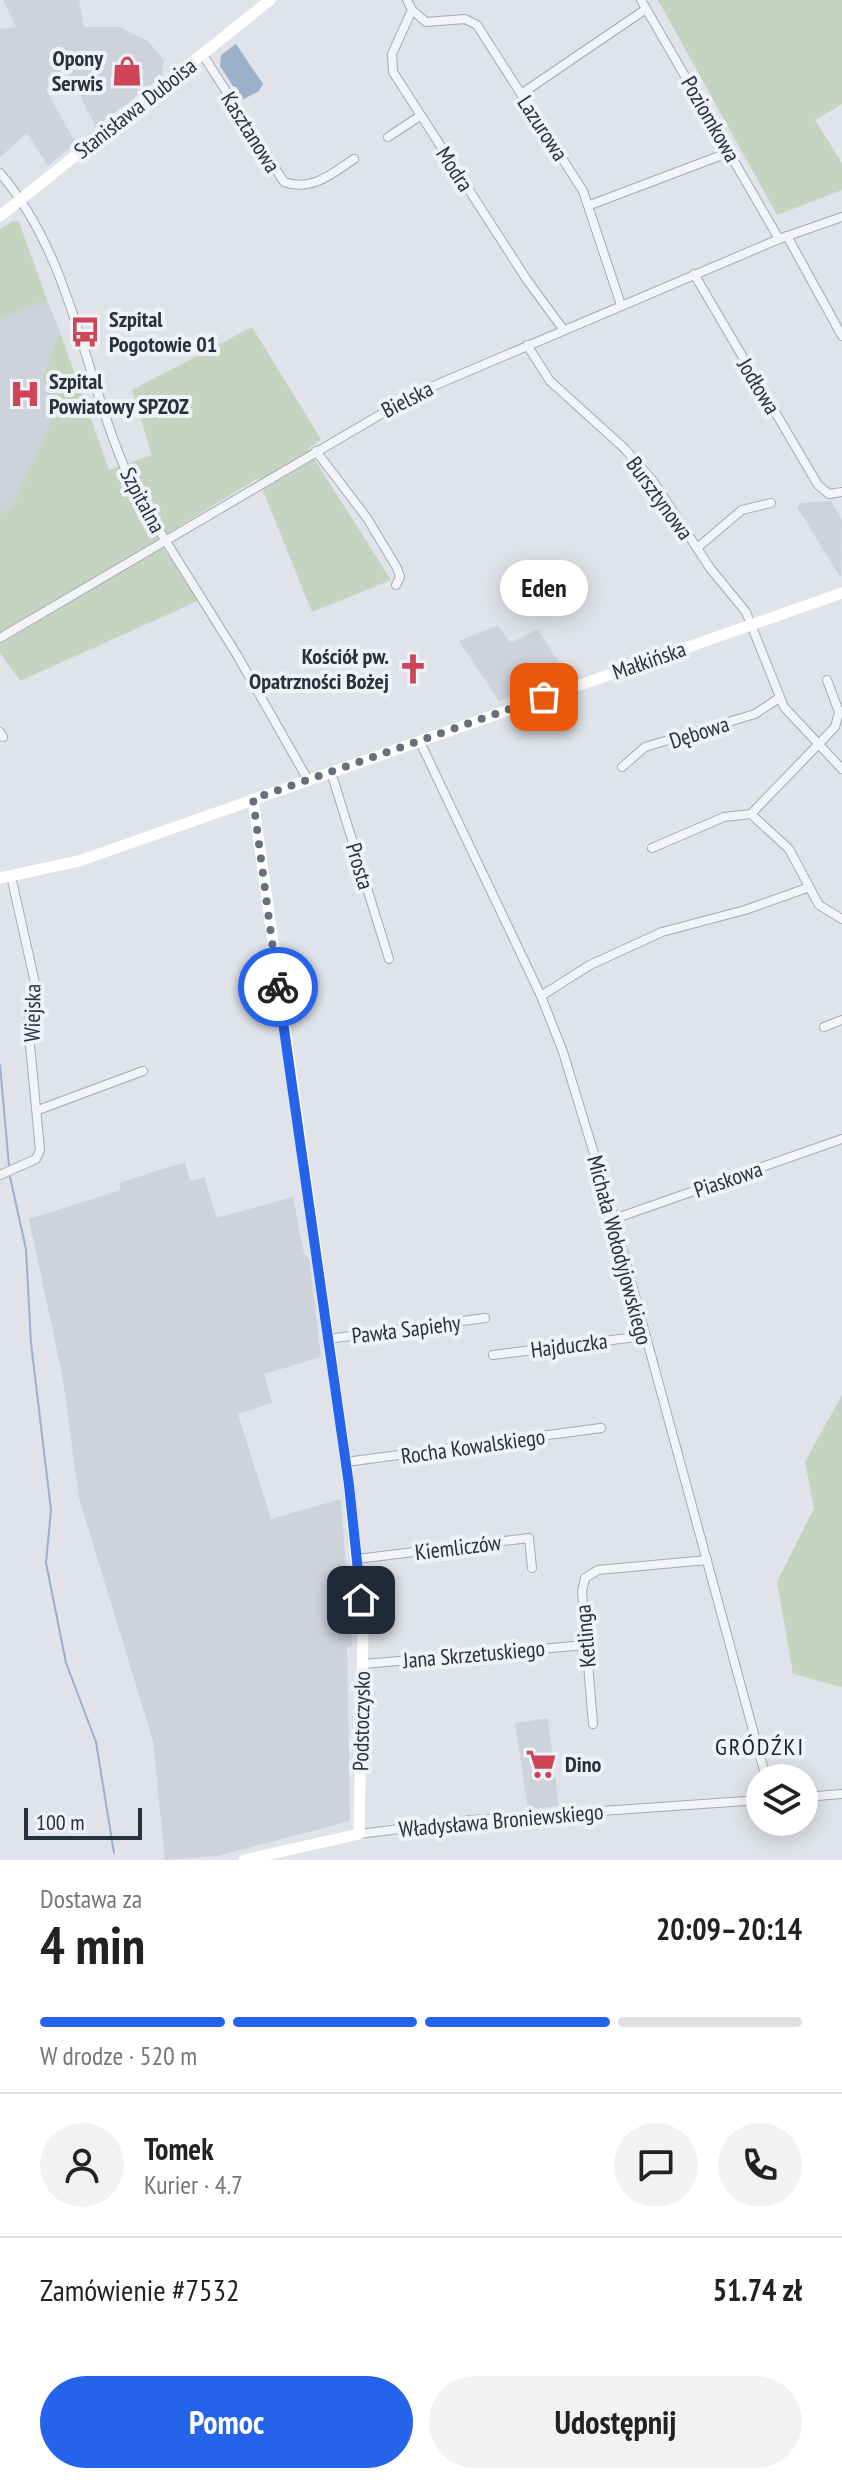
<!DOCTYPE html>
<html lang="pl">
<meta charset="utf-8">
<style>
:root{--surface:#fff;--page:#f2f2f2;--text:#222;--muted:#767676;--line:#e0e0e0;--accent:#2563eb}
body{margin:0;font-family:"PT Sans Narrow",sans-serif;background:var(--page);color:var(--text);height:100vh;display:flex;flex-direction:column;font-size:30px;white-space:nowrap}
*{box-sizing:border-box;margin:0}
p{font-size:26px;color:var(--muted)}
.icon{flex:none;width:44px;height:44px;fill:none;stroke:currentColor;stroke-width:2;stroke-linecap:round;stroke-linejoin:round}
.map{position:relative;height:1860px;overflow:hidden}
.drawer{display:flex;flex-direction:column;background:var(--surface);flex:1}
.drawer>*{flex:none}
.buttons{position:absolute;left:746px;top:1764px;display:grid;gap:16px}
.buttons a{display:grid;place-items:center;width:72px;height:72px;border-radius:50%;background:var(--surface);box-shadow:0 4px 20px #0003;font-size:40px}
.scale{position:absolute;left:24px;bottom:20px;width:118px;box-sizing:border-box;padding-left:8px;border:4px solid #283140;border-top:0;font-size:22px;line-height:28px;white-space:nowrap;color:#283140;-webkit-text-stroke:6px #eff2f6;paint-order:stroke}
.pin{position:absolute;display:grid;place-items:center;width:68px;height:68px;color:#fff;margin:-34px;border-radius:16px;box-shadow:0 4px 12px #0006}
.courier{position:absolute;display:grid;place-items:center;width:80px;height:80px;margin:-40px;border:6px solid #2563eb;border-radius:50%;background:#fff;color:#222;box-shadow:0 2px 10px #0007}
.bubble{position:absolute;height:56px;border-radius:28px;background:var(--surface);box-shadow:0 4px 20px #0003;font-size:26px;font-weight:600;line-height:56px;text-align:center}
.headline em{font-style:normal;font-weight:600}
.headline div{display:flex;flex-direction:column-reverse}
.headline{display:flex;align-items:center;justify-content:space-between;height:136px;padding:0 40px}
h1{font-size:52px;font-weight:600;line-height:60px}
.bar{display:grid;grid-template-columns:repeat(4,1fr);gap:12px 8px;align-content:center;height:96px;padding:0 40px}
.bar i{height:10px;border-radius:6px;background:var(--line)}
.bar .selected{background:var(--accent)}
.bar p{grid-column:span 4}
.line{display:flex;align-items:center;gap:20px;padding:0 40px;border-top:2px solid var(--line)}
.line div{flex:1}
.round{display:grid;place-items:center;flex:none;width:84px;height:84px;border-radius:42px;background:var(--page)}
.button{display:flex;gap:16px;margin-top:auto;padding:16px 40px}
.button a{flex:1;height:92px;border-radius:48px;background:var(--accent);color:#fff;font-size:32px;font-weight:600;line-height:92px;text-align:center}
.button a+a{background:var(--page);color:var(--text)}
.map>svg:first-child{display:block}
.built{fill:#ced2db}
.green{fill:#c5d3c1}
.water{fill:#9bb0c9}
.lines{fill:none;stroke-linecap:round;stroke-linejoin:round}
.stream{stroke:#9bb0c9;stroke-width:2}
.street-casing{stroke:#a5aab3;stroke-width:10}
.street{stroke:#f2f4f7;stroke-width:8}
.secondary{stroke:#fff;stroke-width:11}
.done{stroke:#686f7b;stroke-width:8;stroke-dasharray:0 14.4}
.route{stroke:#2563eb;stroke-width:10}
.labels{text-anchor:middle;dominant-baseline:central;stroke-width:8;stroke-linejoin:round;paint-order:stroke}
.poi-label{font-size:22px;font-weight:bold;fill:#283140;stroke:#eff2f6;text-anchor:start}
.street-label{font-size:22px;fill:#283140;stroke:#eff2f6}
.neighbourhood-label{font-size:24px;letter-spacing:2px;fill:#1b2231;stroke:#eff2f6}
</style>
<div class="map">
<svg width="842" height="1860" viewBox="0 0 842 1860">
<rect width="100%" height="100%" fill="#e0e3e9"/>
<!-- built -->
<g class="built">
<path d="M3,0H79L84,27H120L148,41L164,60L162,76L96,127L66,68L51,77L46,90L76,143L48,166L27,133L0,157V29L16,27Z"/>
<path d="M47,300L60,332L44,379L58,410L12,507L0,514V319Z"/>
<path d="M831,501L842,520L841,578L797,507L801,503Z"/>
<path d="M498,625L510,643L538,629L568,677L499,701L459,641Z"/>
<path d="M185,1162L190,1181L204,1177L217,1218L293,1197L304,1254L309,1258L321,1357L264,1374L272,1403L238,1414L271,1519L341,1499L352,1646L347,1647L350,1821L217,1856L165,1860L153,1741L79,1498L63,1379L29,1219L121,1190L119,1183Z"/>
<path d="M548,1718L559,1806L528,1809L515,1723Z"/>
</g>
<!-- green -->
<g class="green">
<path d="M658,0H842V104L815,120L842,163V190L777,215Z"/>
<path d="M13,221L19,222L47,300L0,319V229Z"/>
<path d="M252,327L321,439L308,449L391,580L312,612L258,478L157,540L200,600L20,681L0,653V514L12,507L57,410L43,379L60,332L109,470L152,455L132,390Z"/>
<path d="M842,1395V1687L793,1674L777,1582L814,1508L805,1462Z"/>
</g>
<!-- water -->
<path class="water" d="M236,44L263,84L259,91L242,100L220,66L221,55Z"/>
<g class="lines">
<!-- stream -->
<g class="stream">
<path d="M0,1065L9,1166"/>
<path d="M10,1177L26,1249L31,1343L51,1510L46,1563L66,1663L96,1742L114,1853"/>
</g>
<!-- street casing -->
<g class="street-casing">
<g id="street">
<path d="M407,0L412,10L392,54L393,72L527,280L563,329"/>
<path d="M641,0L779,239"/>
<path d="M412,10L426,22L465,19L477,25L583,191L621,305"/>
<path d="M203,55L284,182C312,192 333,173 354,159"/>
<path d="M521,94L646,9"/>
<path d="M388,137L420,116"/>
<path d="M0,173C77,263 85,391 137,495L237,655L308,780"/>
<path d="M590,205L730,152"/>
<path d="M787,236L842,336"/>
<path d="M694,274L818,485L829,494L842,492"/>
<path d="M527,345L550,381L624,448L653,481L710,568L746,612L784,707L842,769"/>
<path d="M316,451L367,518L397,568L400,577L396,585"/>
<path d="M697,548L742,510L771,503"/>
<path d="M0,638L417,393L779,239L842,217"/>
<path d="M0,732L3,737"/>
<path d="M420,742L541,996L563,1052L614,1219L766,1778"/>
<path d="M622,767L645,747L755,714L779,698"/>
<path d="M331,772L389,959"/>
<path d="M751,814L789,849L819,905L842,919"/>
<path d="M652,848L724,817L751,814L835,727L839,712L827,680"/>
<path d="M541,996L590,965L662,932L745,910L807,888"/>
<path d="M824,1027L842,1020"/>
<path d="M38,1110L143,1071"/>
<path d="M0,1175L36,1159L40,1150L28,1024L35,983L11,876"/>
<path d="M614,1219L842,1139"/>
<path d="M328,1339L485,1318"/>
<path d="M493,1355L644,1336"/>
<path d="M346,1462L601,1428"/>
<path d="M357,1559L529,1538L532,1568"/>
<path d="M363,1664L586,1645"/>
<path d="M593,1724L582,1592L585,1578L598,1570L707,1560"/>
<path d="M804,1797L842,1794"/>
<path d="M359,1834L472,1820L760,1800"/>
</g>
</g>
<!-- street -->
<use href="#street" class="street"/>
<!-- secondary -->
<g class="secondary">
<path d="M0,216L270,0"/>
<path d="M0,878L79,861L842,593"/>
<path d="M244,1860L359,1834L363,1630L349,1485L253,799"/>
</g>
</g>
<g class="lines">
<!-- done -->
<path class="done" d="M278,987L253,799L544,697"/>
<!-- route -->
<path class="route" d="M278,987L349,1485L361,1600"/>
</g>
<!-- icons -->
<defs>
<g id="shop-bare" transform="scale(2.4)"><path d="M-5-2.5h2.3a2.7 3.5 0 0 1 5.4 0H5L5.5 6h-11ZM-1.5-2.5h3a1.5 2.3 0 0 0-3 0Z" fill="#ce4557" stroke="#eff2f6" stroke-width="2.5" paint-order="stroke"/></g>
<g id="bus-bare" transform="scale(2.4)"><path d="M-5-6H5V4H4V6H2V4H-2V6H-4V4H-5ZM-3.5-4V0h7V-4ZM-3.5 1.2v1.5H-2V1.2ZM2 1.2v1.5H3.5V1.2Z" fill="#ce4557" stroke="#eff2f6" stroke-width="2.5" paint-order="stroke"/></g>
<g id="hospital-bare" transform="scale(2.4)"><path d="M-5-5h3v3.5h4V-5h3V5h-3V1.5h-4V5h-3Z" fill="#ce4557" stroke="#eff2f6" stroke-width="2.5" paint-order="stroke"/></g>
<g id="church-bare" transform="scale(2.4)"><path d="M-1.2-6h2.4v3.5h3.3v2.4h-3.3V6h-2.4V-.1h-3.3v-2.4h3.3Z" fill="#ce4557" stroke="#eff2f6" stroke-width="2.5" paint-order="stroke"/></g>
<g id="supermarket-bare" transform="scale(2.4)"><path d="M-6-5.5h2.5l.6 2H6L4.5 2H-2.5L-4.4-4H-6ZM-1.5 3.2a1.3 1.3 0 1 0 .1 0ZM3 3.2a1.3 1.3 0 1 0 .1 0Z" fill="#ce4557" stroke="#eff2f6" stroke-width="2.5" paint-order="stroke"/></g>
</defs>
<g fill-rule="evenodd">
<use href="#shop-bare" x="127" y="71"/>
<use href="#bus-bare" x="85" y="332"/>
<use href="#hospital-bare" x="25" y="394"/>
<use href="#church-bare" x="413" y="669"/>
<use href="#supermarket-bare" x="541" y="1764"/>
</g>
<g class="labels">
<!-- poi labels -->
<g class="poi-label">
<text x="103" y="58" text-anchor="end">Opony<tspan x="103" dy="25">Serwis</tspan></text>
<text x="109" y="319">Szpital<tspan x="109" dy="25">Pogotowie 01</tspan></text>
<text x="49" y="381">Szpital<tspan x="49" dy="25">Powiatowy SPZOZ</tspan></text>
<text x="389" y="656" text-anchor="end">Kościół pw.<tspan x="389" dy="25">Opatrzności Bożej</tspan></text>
<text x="565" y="1764">Dino</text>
</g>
<!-- street labels -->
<g class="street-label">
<text transform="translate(135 108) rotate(-38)">Stanisława Duboisa</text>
<text transform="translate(711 119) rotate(60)">Poziomkowa</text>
<text transform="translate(543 128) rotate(57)">Lazurowa</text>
<text transform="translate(251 132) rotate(58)">Kasztanowa</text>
<text transform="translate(455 169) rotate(57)">Modra</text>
<text transform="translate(759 386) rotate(59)">Jodłowa</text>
<text transform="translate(407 399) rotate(-27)">Bielska</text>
<text transform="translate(660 498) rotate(54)">Bursztynowa</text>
<text transform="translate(143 500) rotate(62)">Szpitalna</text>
<text transform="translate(649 660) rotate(-19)">Małkińska</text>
<text transform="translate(699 732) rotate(-18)">Dębowa</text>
<text transform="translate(360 866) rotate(73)">Prosta</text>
<text transform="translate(32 1013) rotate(-89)">Wiejska</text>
<text transform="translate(728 1179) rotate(-19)">Piaskowa</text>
<text transform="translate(620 1250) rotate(75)">Michała Wołodyjowskiego</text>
<text transform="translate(406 1329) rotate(-7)">Pawła Sapiehy</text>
<text transform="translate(569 1345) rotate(-7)">Hajduczka</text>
<text transform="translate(473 1446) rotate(-8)">Rocha Kowalskiego</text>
<text transform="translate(458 1547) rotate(-7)">Kiemliczów</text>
<text transform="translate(585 1636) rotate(-95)">Ketlinga</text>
<text transform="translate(474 1654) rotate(-5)">Jana Skrzetuskiego</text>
<text transform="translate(361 1721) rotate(-89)">Podstoczysko</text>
<text transform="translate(501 1820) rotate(-5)">Władysława Broniewskiego</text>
</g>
<!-- neighbourhood labels -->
<g class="neighbourhood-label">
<text x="760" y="1746">GRÓDŹKI</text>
</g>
</g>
</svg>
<div class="buttons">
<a><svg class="icon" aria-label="layers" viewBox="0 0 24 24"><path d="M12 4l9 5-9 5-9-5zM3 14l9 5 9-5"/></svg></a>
</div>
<div class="scale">100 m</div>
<div class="pin" style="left:544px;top:697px;background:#ea580c"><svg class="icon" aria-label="bag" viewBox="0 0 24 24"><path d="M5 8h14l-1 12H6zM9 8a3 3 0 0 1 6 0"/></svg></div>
<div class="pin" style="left:361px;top:1600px;background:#1f2937"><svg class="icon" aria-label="home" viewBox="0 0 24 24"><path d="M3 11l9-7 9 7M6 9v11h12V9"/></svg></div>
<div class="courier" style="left:278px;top:987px"><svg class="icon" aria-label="bike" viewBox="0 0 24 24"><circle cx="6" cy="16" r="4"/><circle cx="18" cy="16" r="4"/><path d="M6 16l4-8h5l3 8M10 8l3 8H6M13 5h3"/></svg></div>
<div class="bubble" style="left:500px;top:560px;width:88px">Eden</div>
</div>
<section class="drawer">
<div class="headline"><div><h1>4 min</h1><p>Dostawa za</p></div><em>20:09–20:14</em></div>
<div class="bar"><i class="selected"></i><i class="selected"></i><i class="selected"></i><i></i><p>W drodze · 520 m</p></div>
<div class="line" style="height:144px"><a class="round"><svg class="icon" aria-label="person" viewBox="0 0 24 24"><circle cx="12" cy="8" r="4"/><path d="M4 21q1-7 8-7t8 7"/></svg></a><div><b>Tomek</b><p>Kurier · 4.7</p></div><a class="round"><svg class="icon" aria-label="chat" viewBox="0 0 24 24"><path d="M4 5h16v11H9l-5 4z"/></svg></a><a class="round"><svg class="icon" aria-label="phone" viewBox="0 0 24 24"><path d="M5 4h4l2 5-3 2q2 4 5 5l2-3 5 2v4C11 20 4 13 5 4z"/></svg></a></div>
<div class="line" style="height:104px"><div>Zamówienie #7532</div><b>51.74 zł</b></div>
<div class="button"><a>Pomoc</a><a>Udostępnij</a></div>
</section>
